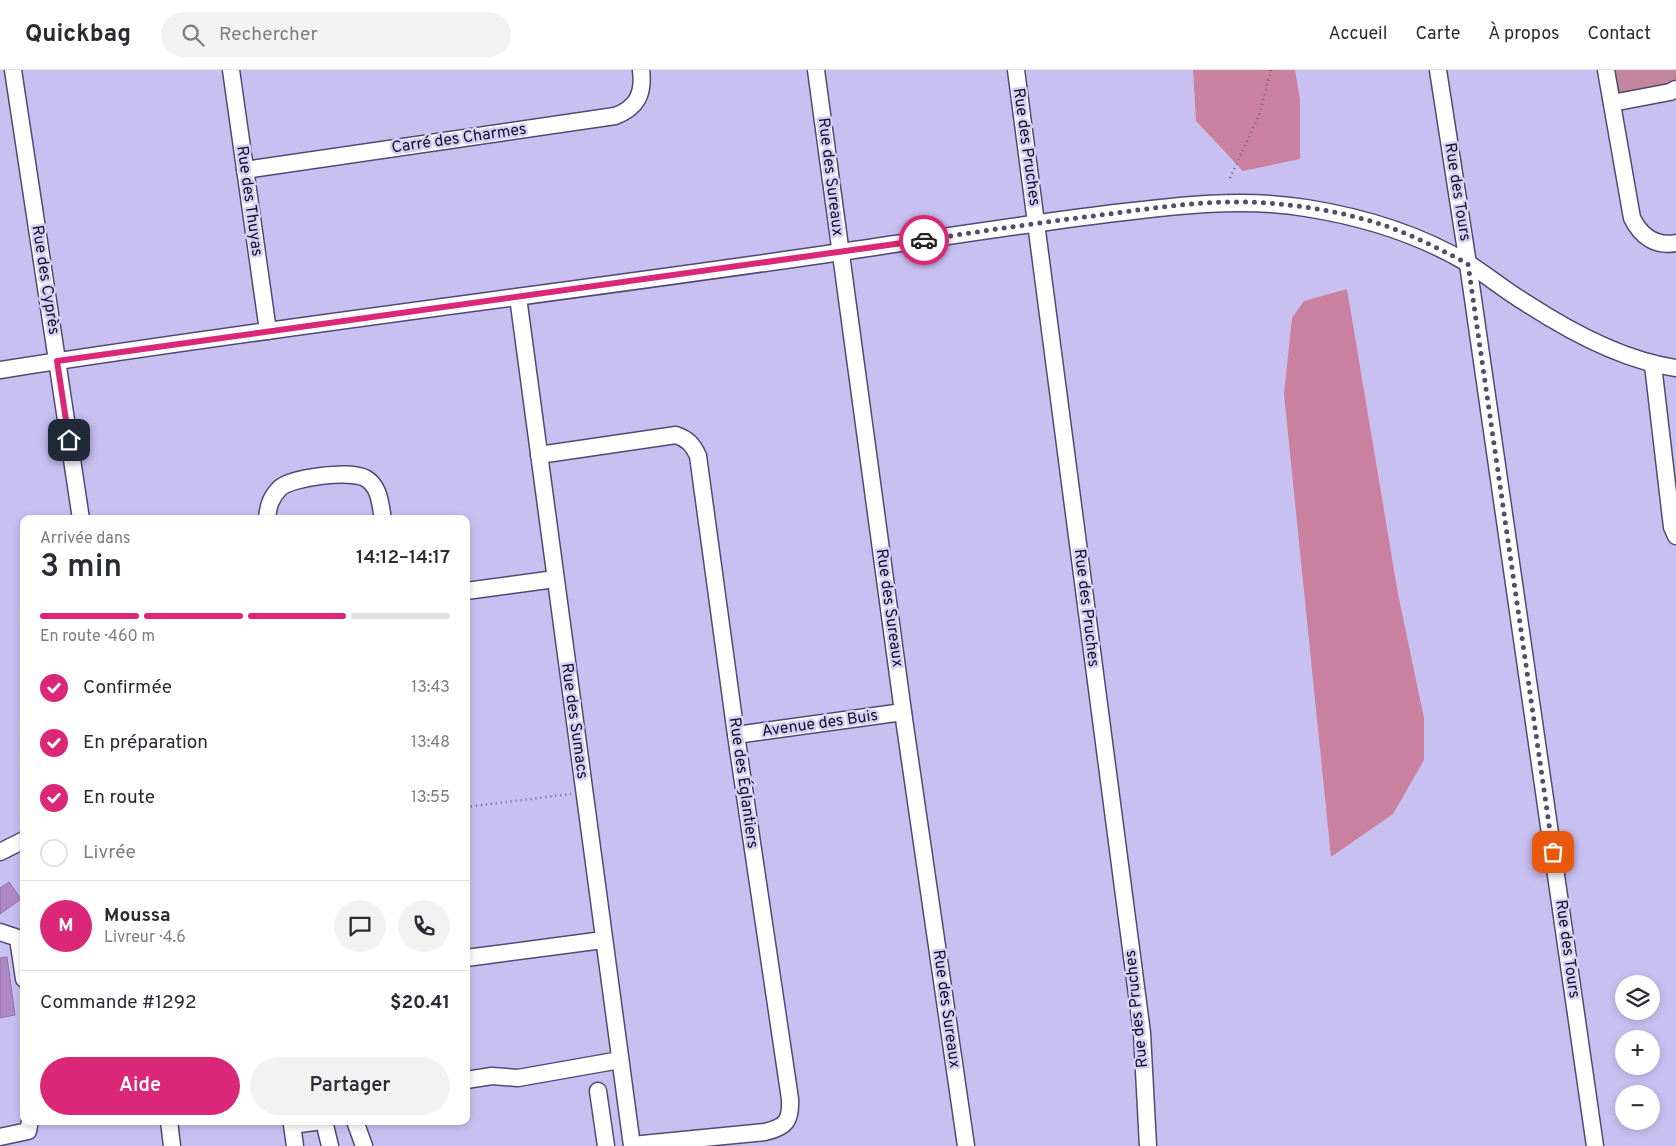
<!DOCTYPE html>
<html lang="fr">
<meta charset="utf-8">
<style>
:root{--surface:#fff;--page:#f2f2f3;--text:#2b2b33;--muted:#7c7c81;--line:#e1e1e2;--accent:#db2777}
body{margin:0;font-family:Overpass,sans-serif;background:var(--page);color:var(--text);height:100vh;display:flex;flex-direction:column;font-size:19px;white-space:nowrap}
*{box-sizing:border-box;margin:0}
p{font-size:16px;color:var(--muted)}
.icon{flex:none;width:28px;height:28px;fill:none;stroke:currentColor;stroke-width:2;stroke-linecap:round;stroke-linejoin:round}
.map{position:relative;flex:1;overflow:hidden}
.panel{position:absolute;left:20px;top:445px;width:450px;height:610px;display:flex;flex-direction:column;background:var(--surface);border-radius:10px;box-shadow:0 2px 8px #0003}
.panel>*{flex:none}
.tools{position:absolute;left:1615px;top:905px;display:grid;gap:10px}
.tools a{display:grid;place-items:center;width:45px;height:45px;border-radius:50%;background:var(--surface);box-shadow:0 2px 8px #0003;font-size:25px}
.pin{position:absolute;display:grid;place-items:center;width:42px;height:42px;color:#fff;margin:-21px;border-radius:10px;box-shadow:0 2px 8px #0006}
.courier{position:absolute;display:grid;place-items:center;width:50px;height:50px;margin:-25px;border:4px solid #db2777;border-radius:50%;background:#fff;color:#222;box-shadow:0 1px 6px #0007}
.headline em{font-style:normal;font-weight:600}
.headline div{display:flex;flex-direction:column-reverse}
.headline{display:flex;align-items:center;justify-content:space-between;height:85px;padding:0 20px}
h1{font-size:32px;font-weight:600;line-height:38px}
.bar{display:grid;grid-template-columns:repeat(4,1fr);gap:8px 5px;align-content:center;height:60px;padding:0 20px}
.bar i{height:6px;border-radius:4px;background:var(--line)}
.bar .on{background:var(--accent)}
.bar p{grid-column:span 4}
.line{display:flex;align-items:center;gap:12px;padding:0 20px;border-top:1px solid var(--line)}
.line div{flex:1}
.round{display:grid;place-items:center;flex:none;width:52px;height:52px;border-radius:26px;background:var(--page)}
ol{padding:0 20px;list-style:none}
li{display:flex;align-items:center;gap:15px;height:55px}
li p{margin-inline-start:auto}
li .icon{padding:5px;border-radius:50%;background:var(--accent);color:#fff;stroke-width:4}
li:last-child{color:var(--muted)}
li i{width:28px;height:28px;border:2px solid var(--line);border-radius:50%}
.button{display:flex;gap:10px;margin-top:auto;padding:10px 20px}
.button a{flex:1;height:58px;border-radius:30px;background:var(--accent);color:#fff;font-size:20px;font-weight:600;line-height:58px;text-align:center}
.button a+a{background:var(--page);color:var(--text)}
header{display:flex;align-items:center;gap:30px;box-sizing:border-box;height:70px;padding:0 25px;background:var(--surface);border-bottom:1px solid var(--line)}
header strong{font-size:24px}
nav{display:flex;gap:28px;margin-inline-start:auto;font-size:18px}
.search{width:350px;height:45px;background:var(--page);display:flex;align-items:center;gap:12px;box-sizing:border-box;padding:0 18px;border-radius:28px;color:var(--muted);font-size:19px}
.map>svg:first-child{display:block}
.green{fill:#c2859e}
.forest{fill:#ca81a0}
.building{fill:#af87c4;stroke:#90759f}
.lines{fill:none;stroke-linecap:round;stroke-linejoin:round}
.minor-casing{stroke:#524973;stroke-width:19}
.path{stroke:#6d6688;stroke-width:2.5;stroke-dasharray:1 4;stroke-linecap:butt}
.minor{stroke:#fff;stroke-width:16}
.done{stroke:#534e6a;stroke-width:5;stroke-dasharray:0 9}
.route{stroke:#db2777;stroke-width:6}
.labels{text-anchor:middle;dominant-baseline:central;stroke-width:5;stroke-linejoin:round;paint-order:stroke}
.street-label{font-size:16px;fill:#141021;stroke:#d6cff7}
</style>
<header>
<strong>Quickbag</strong>
<div class="search"><svg class="icon" aria-label="search" viewBox="0 0 24 24"><circle cx="10" cy="10" r="6"/><path d="M15 15l6 6"/></svg>Rechercher</div>
<nav><a>Accueil</a><a>Carte</a><a>À propos</a><a>Contact</a></nav>
</header>
<div class="map">
<svg width="1676" height="1076" viewBox="0 0 1676 1076">
<rect width="100%" height="100%" fill="#c9c0f2"/>
<!-- green -->
<path class="green" d="M1606,0H1676V19L1612,33Z"/>
<!-- forest -->
<g class="forest">
<path d="M1193,0H1295L1300,29V89L1243,101L1196,51Z"/>
<path d="M1347,219L1398,524L1424,648V690L1393,744L1331,787L1284,324L1292,248L1304,231Z"/>
</g>
<!-- building -->
<g class="building">
<path d="M9,812L21,829L0,844V818Z"/>
<path d="M7,887L15,945L0,948V888Z"/>
</g>
<g class="lines">
<!-- minor casing -->
<g class="minor-casing">
<g id="minor">
<path d="M13,0L81,449"/>
<path d="M231,0L268,261"/>
<path d="M816,0L903,642L966,1076"/>
<path d="M1016,0L1142,963L1148,1076"/>
<path d="M1438,0L1468,194L1595,1076"/>
<path d="M1606,0L1632,148C1641,166 1655,177 1676,173"/>
<path d="M1612,33L1670,22L1676,19"/>
<path d="M245,100L615,46C637,38 644,24 641,0"/>
<path d="M518,227L632,1076"/>
<path d="M1653,295L1672,457L1676,466"/>
<path d="M0,300C280,256 561,223 841,182C930,169 1018,155 1107,144C1173,136 1240,127 1306,138C1363,147 1419,164 1469,194C1488,206 1506,221 1526,233C1569,261 1625,291 1676,298"/>
<path d="M539,385L676,365C688,369 693,375 698,386L736,665L790,1029C791,1051 786,1057 765,1062L632,1075"/>
<path d="M267,449C268,436 271,427 280,418C292,407 351,400 365,408C380,416 380,434 383,449"/>
<path d="M466,521L555,509"/>
<path d="M736,665L903,642"/>
<path d="M0,782L24,770"/>
<path d="M0,862L18,868L24,909"/>
<path d="M466,888L603,870"/>
<path d="M466,1010L492,1006L518,1008L620,990"/>
<path d="M598,1021L606,1076"/>
<path d="M169,1051L172,1076"/>
<path d="M324,1051L330,1076"/>
<path d="M355,1051L364,1076"/>
<path d="M0,1067L28,1061L30,1051"/>
<path d="M295,1076L292,1055L322,1051"/>
</g>
</g>
<!-- path -->
<g class="path">
<path d="M1230,108L1260,43L1271,0"/>
<path d="M466,737L571,724"/>
</g>
<!-- minor -->
<use href="#minor" class="minor"/>
</g>
<g class="lines">
<!-- done -->
<path class="done" d="M924,170C983,161 1042,152 1101,145C1148,139 1196,131 1244,132C1285,133 1328,139 1367,150C1403,160 1436,177 1468,194L1553,782"/>
<!-- route -->
<path class="route" d="M69,370L57,291L924,170"/>
</g>
<g class="labels">
<!-- street labels -->
<g class="street-label">
<text transform="translate(459 69) rotate(-8)">Carré des Charmes</text>
<text transform="translate(1026 77) rotate(82)">Rue des Pruches</text>
<text transform="translate(830 107) rotate(83)">Rue des Sureaux</text>
<text transform="translate(1457 122) rotate(81)">Rue des Tours</text>
<text transform="translate(249 131) rotate(82)">Rue des Thuyas</text>
<text transform="translate(45 210) rotate(81)">Rue des Cyprès</text>
<text transform="translate(889 538) rotate(82)">Rue des Sureaux</text>
<text transform="translate(1086 538) rotate(83)">Rue des Pruches</text>
<text transform="translate(574 651) rotate(82)">Rue des Sumacs</text>
<text transform="translate(820 654) rotate(-8)">Avenue des Buis</text>
<text transform="translate(743 713) rotate(82)">Rue des Églantiers</text>
<text transform="translate(1567 879) rotate(82)">Rue des Tours</text>
<text transform="translate(946 939) rotate(82)">Rue des Sureaux</text>
<text transform="translate(1137 939) rotate(-96)">Rue des Pruches</text>
</g>
</g>
</svg>
<div class="tools">
<a><svg class="icon" aria-label="layers" viewBox="0 0 24 24"><path d="M12 4l9 5-9 5-9-5zM3 14l9 5 9-5"/></svg></a>
<a>+</a>
<a>−</a>
</div>
<div class="pin" style="left:1553px;top:782px;background:#ea580c"><svg class="icon" aria-label="bag" viewBox="0 0 24 24"><path d="M5 8h14l-1 12H6zM9 8a3 3 0 0 1 6 0"/></svg></div>
<div class="pin" style="left:69px;top:370px;background:#1f2937"><svg class="icon" aria-label="home" viewBox="0 0 24 24"><path d="M3 11l9-7 9 7M6 9v11h12V9"/></svg></div>
<div class="courier" style="left:924px;top:170px"><svg class="icon" aria-label="car" viewBox="0 0 24 24"><path d="M5 17H2v-5l4-1 3-4h7l3 4 3 1v5h-3M9 17h6M6 11h13"/><circle cx="7" cy="17" r="2"/><circle cx="17" cy="17" r="2"/></svg></div>
<section class="panel">
<div class="headline"><div><h1>3 min</h1><p>Arrivée dans</p></div><em>14:12–14:17</em></div>
<div class="bar"><i class="on"></i><i class="on"></i><i class="on"></i><i></i><p>En route · 460 m</p></div>
<ol>
<li><svg class="icon" aria-label="check" viewBox="0 0 24 24"><path d="M5 12l5 5 9-10"/></svg>Confirmée<p>13:43</p></li>
<li><svg class="icon" aria-label="check" viewBox="0 0 24 24"><path d="M5 12l5 5 9-10"/></svg>En préparation<p>13:48</p></li>
<li><svg class="icon" aria-label="check" viewBox="0 0 24 24"><path d="M5 12l5 5 9-10"/></svg>En route<p>13:55</p></li>
<li><i></i>Livrée</li>
</ol>
<div class="line" style="height:90px"><b class="round" style="background:var(--accent);color:#fff">M</b><div><b>Moussa</b><p>Livreur · 4.6</p></div><a class="round"><svg class="icon" aria-label="chat" viewBox="0 0 24 24"><path d="M4 5h16v11H9l-5 4z"/></svg></a><a class="round"><svg class="icon" aria-label="phone" viewBox="0 0 24 24"><path d="M5 4h4l2 5-3 2q2 4 5 5l2-3 5 2v4C11 20 4 13 5 4z"/></svg></a></div>
<div class="line" style="height:65px"><div>Commande #1292</div><b>$20.41</b></div>
<div class="button"><a>Aide</a><a>Partager</a></div>
</section>
</div>
